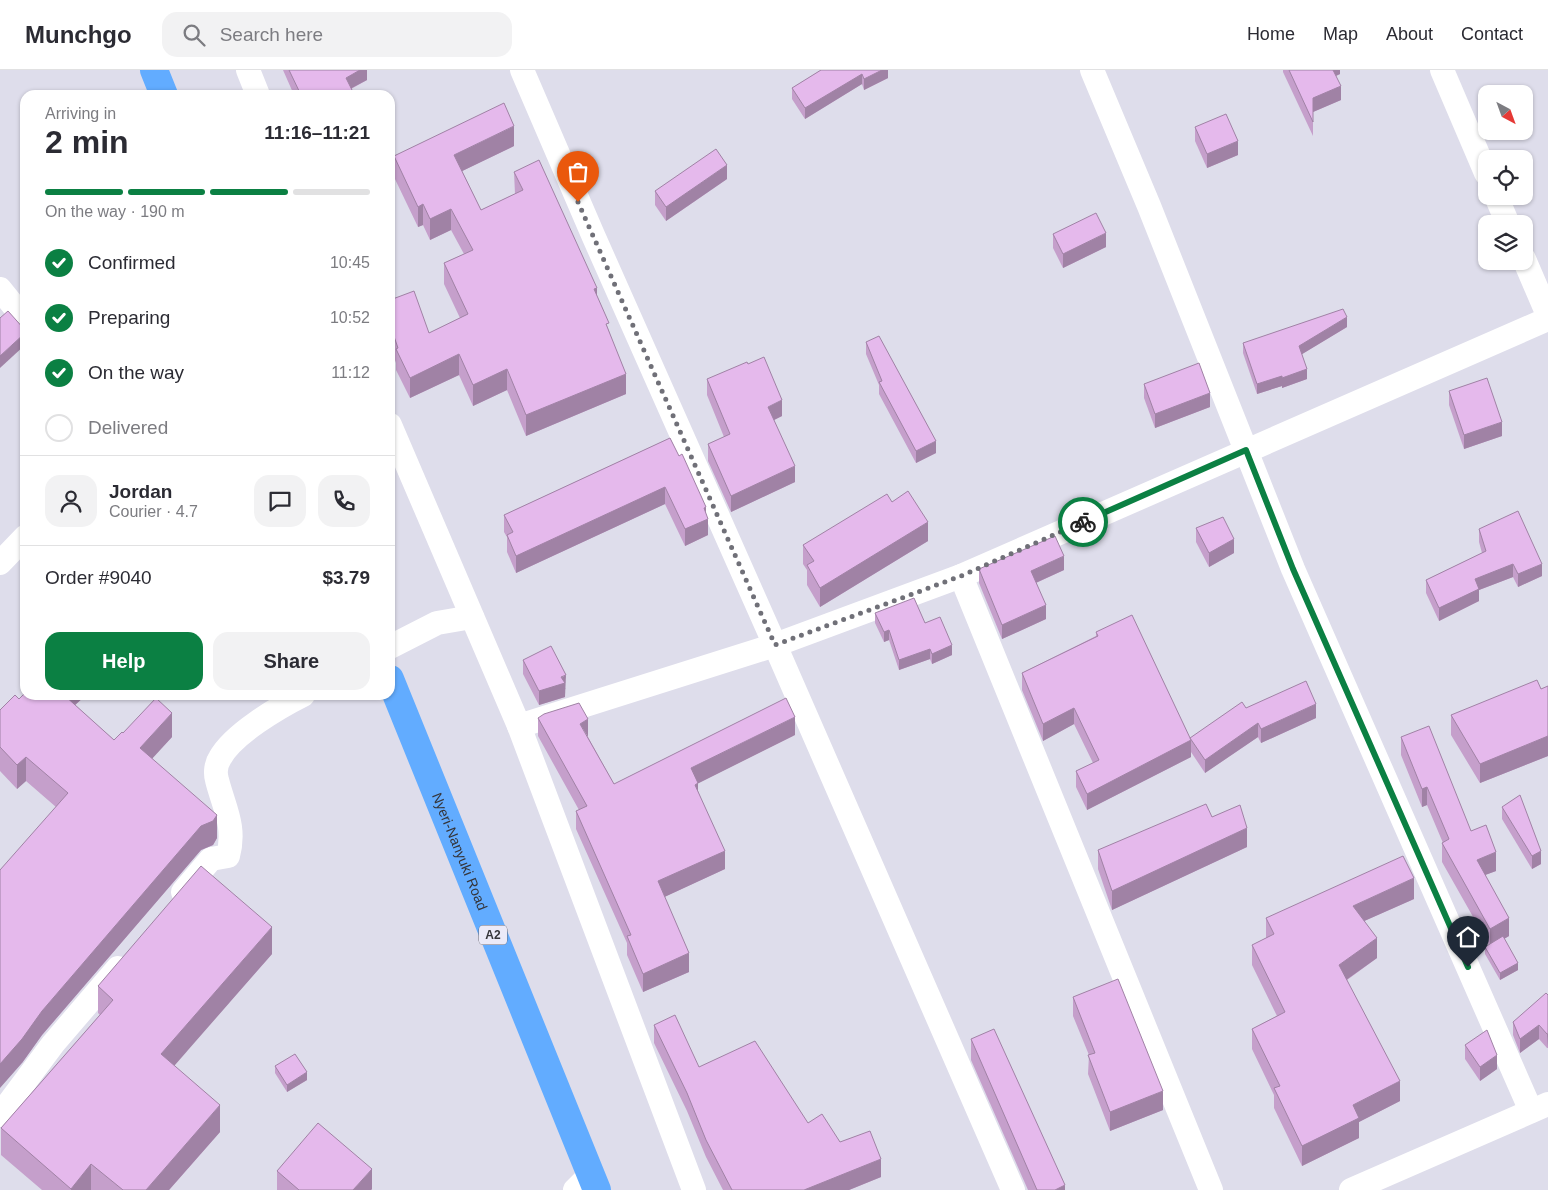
<!DOCTYPE html>
<meta charset="utf-8">
<style>
:root{--surface:#fff;--page:#f2f2f3;--text:#2b2b33;--muted:#7c7c81;--line:#e1e1e2;--accent:#0b8043}
body{margin:0;font-family:Helvetica,sans-serif;background:var(--page);color:var(--text);height:100vh;display:flex;flex-direction:column;font-size:19px;white-space:nowrap}
*{box-sizing:border-box;margin:0}
p{font-size:16px;color:var(--muted)}
.icon{flex:none;width:28px;height:28px;fill:none;stroke:currentColor;stroke-width:2;stroke-linecap:round;stroke-linejoin:round}
.map{position:relative;flex:1;overflow:hidden}
.sheet{position:absolute;left:20px;top:20px;width:375px;height:610px;display:flex;flex-direction:column;background:var(--surface);border-radius:15px;box-shadow:0 1px 4px #0004}
.sheet>*{flex:none}
.needle{width:32px;rotate:139deg}
.fabs{position:absolute;left:1478px;top:15px;display:grid;gap:10px}
.fabs a{display:grid;place-items:center;width:55px;height:55px;border-radius:10px;background:var(--surface);box-shadow:0 1px 4px #0004;font-size:25px}
.pin{position:absolute;display:grid;place-items:center;width:42px;height:42px;color:#fff;margin:-51px -21px;border-radius:50% 50% 50% 0;rotate:-45deg;box-shadow:0 0 5px #0007}
.pin .icon{rotate:45deg}
.courier{position:absolute;display:grid;place-items:center;width:50px;height:50px;margin:-25px;border:4px solid #0b8043;border-radius:50%;background:#fff;color:#222;box-shadow:0 1px 6px #0007}
.headline em{font-style:normal;font-weight:700}
.headline div{display:flex;flex-direction:column-reverse}
.headline{display:flex;align-items:center;justify-content:space-between;height:85px;padding:0 25px}
h1{font-size:32px;font-weight:700;line-height:38px}
.bar{display:grid;grid-template-columns:repeat(4,1fr);gap:8px 5px;align-content:center;height:60px;padding:0 25px}
.bar i{height:6px;border-radius:4px;background:var(--line)}
.bar .current{background:var(--accent)}
.bar p{grid-column:span 4}
.line{display:flex;align-items:center;gap:12px;padding:0 25px;border-top:1px solid var(--line)}
.line div{flex:1}
.round{display:grid;place-items:center;flex:none;width:52px;height:52px;border-radius:15px;background:var(--page)}
ol{padding:0 25px;list-style:none}
li{display:flex;align-items:center;gap:15px;height:55px}
li p{margin-inline-start:auto}
li .icon{padding:5px;border-radius:50%;background:var(--accent);color:#fff;stroke-width:4}
li:last-child{color:var(--muted)}
li i{width:28px;height:28px;border:2px solid var(--line);border-radius:50%}
.primary-button{display:flex;gap:10px;margin-top:auto;padding:10px 25px}
.primary-button a{flex:1;height:58px;border-radius:15px;background:var(--accent);color:#fff;font-size:20px;font-weight:700;line-height:58px;text-align:center}
.primary-button a+a{background:var(--page);color:var(--text)}
header{display:flex;align-items:center;gap:30px;box-sizing:border-box;height:70px;padding:0 25px;background:var(--surface);border-bottom:1px solid var(--line)}
header strong{font-size:24px}
nav{display:flex;gap:28px;margin-inline-start:auto;font-size:18px}
.search{width:350px;height:45px;background:var(--page);display:flex;align-items:center;gap:12px;box-sizing:border-box;padding:0 18px;border-radius:15px;color:var(--muted);font-size:19px}
.map>svg:first-child{display:block}
.lines{fill:none;stroke-linecap:round;stroke-linejoin:round}
.street{stroke:#fff;stroke-width:24}
.highway{stroke:#62acff;stroke-width:28}
.wall{fill:#c59fcb}
.shaded-wall{fill:#a082a5}
.building{fill:#e5b9ec;stroke:#a082a5}
.done{stroke:#707078;stroke-width:5;stroke-dasharray:0 9}
.route{stroke:#0b8043;stroke-width:6}
.labels{text-anchor:middle;dominant-baseline:central;stroke-width:5;stroke-linejoin:round;paint-order:stroke}
.shield{fill:#ebeaf8;stroke:#6c6b73;stroke-width:1}
.shield-label{font-size:12px;font-weight:bold;fill:#35353a}
.street-label{font-size:14px;fill:#35353a;stroke:#ebeaf8}
</style>
<header>
<strong>Munchgo</strong>
<div class="search"><svg class="icon" aria-label="search" viewBox="0 0 24 24"><circle cx="10" cy="10" r="6"/><path d="M15 15l6 6"/></svg>Search here</div>
<nav><a>Home</a><a>Map</a><a>About</a><a>Contact</a></nav>
</header>
<div class="map">
<svg width="1548" height="1120" viewBox="0 0 1548 1120">
<rect width="100%" height="100%" fill="#deddeb"/>
<g class="lines">
<!-- street -->
<g class="street">
<path d="M248,0L258,25"/>
<path d="M522,0L593,165L775,575L1013,1120"/>
<path d="M1092,0L1149,136L1293,499L1531,1041"/>
<path d="M1442,0L1486,103"/>
<path d="M1496,126L1508,154"/>
<path d="M1524,189L1548,245"/>
<path d="M0,219L25,250"/>
<path d="M390,355L519,656L694,1120"/>
<path d="M0,493L25,467"/>
<path d="M961,506L1211,1120"/>
<path d="M390,577L437,553L472,547"/>
<path d="M519,656L775,575L961,506L1548,249"/>
<path d="M183,822L211,789L228,786C236,756 224,738 217,710C215,703 216,694 220,688C233,664 279,637 303,625"/>
<path d="M0,1045L53,974L118,898"/>
<path d="M575,1120L591,1104"/>
<path d="M1351,1120L1548,1034"/>
</g>
<!-- highway -->
<g class="highway">
<path d="M154,0L164,25"/>
<path id="s1" d="M390,609L597,1120"/>
</g>
</g>
<!-- wall -->
<g class="wall">
<path d="M283,0H367V10L351,19L354,25H294Z"/>
<path d="M821,0H888V8L864,20L862,14L805,49L792,29V18Z"/>
<path d="M1283,0H1340V4L1336,6L1341,30L1313,42V66L1283,2Z"/>
<path d="M1195,57L1238,85L1207,98L1195,71Z"/>
<path d="M514,76L462,101L481,140L515,124L514,102L597,228L609,261L626,324L526,366L507,320L473,336L459,305L410,328L396,300V293L390,276V230L429,263L460,248L444,214V193L464,184L451,160L430,170L423,155L418,157L394,107V86Z"/>
<path d="M727,109L666,151L655,135V121Z"/>
<path d="M1053,164L1106,177L1063,198L1053,178Z"/>
<path d="M1347,257L1302,284L1307,309L1282,318V316L1257,324L1243,283V273Z"/>
<path d="M866,272L936,383L916,393L879,324V315L866,284Z"/>
<path d="M707,309L782,346L774,350L795,412L731,442L708,391V374L724,367L707,325Z"/>
<path d="M1144,314L1210,337L1155,358L1144,328Z"/>
<path d="M1449,321L1502,366L1464,379L1449,335Z"/>
<path d="M670,368L706,444L708,465L685,476L665,434L516,503L507,482V467L504,462V445Z"/>
<path d="M892,432L928,471L820,537L807,515V500L803,494V475Z"/>
<path d="M1196,458L1234,483L1209,497L1196,472Z"/>
<path d="M1479,459L1542,506L1518,517L1513,507L1479,520V531L1439,551L1426,523V510L1482,483L1479,472Z"/>
<path d="M979,499L1064,500L1036,513L1046,549L1002,569L979,513Z"/>
<path d="M875,543L925,553L952,585L932,594L930,589L899,600L889,570L884,572L875,553Z"/>
<path d="M1096,562L1190,670V668L1246,638L1316,648L1261,673L1258,667L1205,703L1191,682V687L1087,740L1076,717V701L1093,693L1074,654L1043,671L1022,620V603L1096,566Z"/>
<path d="M523,590L566,619H565V627L539,635L523,604Z"/>
<path d="M1548,616V686L1480,713L1451,665V645L1541,619Z"/>
<path d="M25,625H86L75,635L114,670L123,663L172,667L152,688L217,768L213,775L201,780L42,965L22,993L56,737L26,711L17,719L0,701V640Z"/>
<path d="M538,648L588,667L614,714L795,665L698,713V721L725,799L664,827L689,902L643,922L627,885V873L576,759V741L579,740L538,666Z"/>
<path d="M1401,667L1471,761L1496,801L1485,805L1509,866L1504,869L1518,900L1500,910L1485,884V877L1489,875L1442,792V773H1443L1427,735L1422,737L1401,685Z"/>
<path d="M1502,737L1541,794L1532,799L1502,749Z"/>
<path d="M1212,747L1247,777L1112,840L1098,799V780Z"/>
<path d="M1414,829L1364,851L1377,888L1347,910L1400,1031L1359,1052V1068L1302,1096L1274,1038V1025L1252,979V959L1277,946L1252,895V875L1266,868V848Z"/>
<path d="M272,884L174,995L220,1062L169,1120H42L1,1085V1058L100,945L98,943V916Z"/>
<path d="M1548,925V978H1547L1539,969L1520,983L1513,965V952Z"/>
<path d="M1073,927L1163,1040L1110,1061L1088,1004L1089,985L1073,946Z"/>
<path d="M654,955L699,997L808,1053L840,1072L881,1107L849,1120H723L706,1087L687,1041L654,973Z"/>
<path d="M971,969L1065,1120H1028L971,990Z"/>
<path d="M1465,975L1497,999L1480,1011L1465,989Z"/>
<path d="M275,996L307,1010L287,1022L275,1003Z"/>
<path d="M277,1101L372,1119L371,1120H277Z"/>
</g>
<!-- shaded-wall -->
<g class="shaded-wall">
<path d="M360,0H367V10L346,21V8Z"/>
<path d="M882,0H888V8L864,20V9Z"/>
<path d="M1331,0H1340V4L1331,8Z"/>
<path d="M862,4V14L805,49V38Z"/>
<path d="M1341,16V30L1313,42V28Z"/>
<path d="M514,56V76L454,105V85Z"/>
<path d="M1238,71V85L1207,98V84Z"/>
<path d="M727,95V109L666,151V137Z"/>
<path d="M423,134V155L418,157V137Z"/>
<path d="M451,139V160L430,170V149Z"/>
<path d="M1106,163V177L1063,198V184Z"/>
<path d="M597,218V238L594,219Z"/>
<path d="M1347,247V257L1299,286V276Z"/>
<path d="M25,263V275L0,298V286Z"/>
<path d="M459,284V305L410,328V308Z"/>
<path d="M507,299V320L473,336V315Z"/>
<path d="M1307,299V309L1282,318V308Z"/>
<path d="M626,304V324L526,366V345Z"/>
<path d="M1282,306V316L1257,324V314Z"/>
<path d="M1210,323V337L1155,358V344Z"/>
<path d="M782,330V346L768,353V337Z"/>
<path d="M1502,352V366L1464,379V365Z"/>
<path d="M936,371V383L916,393V381Z"/>
<path d="M795,396V412L731,442V426Z"/>
<path d="M665,417V434L516,503V486Z"/>
<path d="M706,437V450L708,449V465L685,476V459L704,438Z"/>
<path d="M928,452V471L820,537V518Z"/>
<path d="M1234,469V483L1209,497V483Z"/>
<path d="M1064,486V500L1031,515V501Z"/>
<path d="M1513,494V507L1479,520V531L1439,551V538L1475,509Z"/>
<path d="M1542,494V506L1518,517V504Z"/>
<path d="M1046,535V549L1002,569V555Z"/>
<path d="M889,560V570L884,572V562Z"/>
<path d="M952,575V585L932,594V584Z"/>
<path d="M930,579V589L899,600V590Z"/>
<path d="M566,605L565,627L539,635V621Z"/>
<path d="M62,625H86L62,647Z"/>
<path d="M1316,634V648L1261,673V659Z"/>
<path d="M1074,638V654L1043,671V654Z"/>
<path d="M172,643V667L140,702V678Z"/>
<path d="M795,647V665L691,717V698Z"/>
<path d="M588,649V667L580,654Z"/>
<path d="M1258,653V667L1205,703V690Z"/>
<path d="M1548,666V686L1480,713V694Z"/>
<path d="M1191,670V687L1087,740V724Z"/>
<path d="M26,687V711L17,719V695Z"/>
<path d="M698,713V732L695,715Z"/>
<path d="M1427,717V735L1422,737V719Z"/>
<path d="M217,745V768L213,775L201,780L42,965L22,993L0,1018V994L42,941L201,756Z"/>
<path d="M1247,758V777L1112,840V821Z"/>
<path d="M725,781V799L658,830V811Z"/>
<path d="M1541,781V794L1532,799V786Z"/>
<path d="M1496,782V801L1477,808V790Z"/>
<path d="M1414,808V829L1353,856V836Z"/>
<path d="M1509,848V866L1490,877V859Z"/>
<path d="M272,857V884L161,1011V984Z"/>
<path d="M1377,868V888L1339,915V895Z"/>
<path d="M689,883V902L643,922V904Z"/>
<path d="M1518,893V900L1500,910V903Z"/>
<path d="M1539,955V969L1520,983V969Z"/>
<path d="M1547,964H1548L1547,978Z"/>
<path d="M1497,985V999L1480,1011V997Z"/>
<path d="M307,1002V1010L287,1022V1015Z"/>
<path d="M1400,1011V1031L1359,1052V1068L1302,1096V1076L1353,1035Z"/>
<path d="M1163,1021V1040L1110,1061V1042Z"/>
<path d="M220,1035V1062L169,1120H146Z"/>
<path d="M881,1089V1107L849,1120H804Z"/>
<path d="M91,1094V1120H71V1119Z"/>
<path d="M372,1099V1119L371,1120H353Z"/>
<path d="M1065,1115V1120H1055Z"/>
</g>
<!-- building -->
<g class="building">
<path d="M289,0H360L346,8L354,24L352,25H301Z"/>
<path d="M821,0H882L864,9L862,4L805,38L792,18Z"/>
<path d="M1289,0H1333L1341,16L1313,28V52Z"/>
<path d="M504,33L514,56L454,85L481,140L523,120L514,102L539,90L597,218L594,219L609,253L606,254L626,304L526,345L507,299L473,315L459,284L410,308L396,279L398,278L390,255V230L414,221L429,263L468,244L444,193L473,180L451,139L430,149L423,134L418,137L394,86Z"/>
<path d="M1226,44L1238,71L1207,84L1195,57Z"/>
<path d="M716,79L727,95L666,137L655,121Z"/>
<path d="M1096,143L1106,163L1063,184L1053,164Z"/>
<path d="M1343,239L1347,247L1299,276L1307,299L1282,308V306L1257,314L1243,273Z"/>
<path d="M8,241L25,260V263L0,286V248Z"/>
<path d="M879,266L936,371L916,381L879,312L882,311L866,272Z"/>
<path d="M764,287L782,330L768,337L795,396L731,426L708,374L730,364L707,309L747,292L748,294Z"/>
<path d="M1199,293L1210,323L1155,344L1144,314Z"/>
<path d="M1487,308L1502,352L1464,365L1449,321Z"/>
<path d="M670,368L679,386L682,384L683,386L706,437L704,438L708,449L685,459L665,417L516,486L507,465L513,462L504,445Z"/>
<path d="M908,421L928,452L820,518L807,495L814,491L803,475L887,424L892,432Z"/>
<path d="M1518,441L1542,494L1518,504L1513,494L1475,509L1479,519L1439,538L1426,510L1486,481L1479,459Z"/>
<path d="M1223,447L1234,469L1209,483L1196,458Z"/>
<path d="M1055,466L1064,486L1031,501L1046,535L1002,555L979,499Z"/>
<path d="M914,528L925,553L940,547L952,575L932,584L930,579L899,590L889,560L884,562L875,543Z"/>
<path d="M1132,545L1191,670L1087,724L1076,701L1099,690L1074,638L1043,654L1022,603L1098,566L1096,562Z"/>
<path d="M551,576L566,605L561,607L565,613L539,621L523,590Z"/>
<path d="M1537,610L1541,619L1548,616V666L1480,694L1451,645Z"/>
<path d="M1306,611L1316,634L1261,659L1258,653L1205,690L1190,668L1242,632L1246,638Z"/>
<path d="M25,623V625H64L114,670L122,662L123,663L156,628L172,643L140,678L217,745L213,751L201,756L42,941L22,969L0,994V800L68,723L26,687L17,695L0,677V640L15,625L19,629Z"/>
<path d="M786,628L795,647L691,698L698,713L695,715L725,781L658,811L689,883L643,904L627,866L631,865L576,741L587,736L538,648L544,644L579,633L588,649L580,654L614,714Z"/>
<path d="M1429,656L1471,761L1486,755L1496,782L1477,790L1509,848L1490,859L1442,773L1449,769L1427,717L1422,719L1401,667Z"/>
<path d="M1520,725L1541,781L1532,786L1502,737Z"/>
<path d="M1206,734L1212,747L1240,735L1247,758L1112,821L1098,780Z"/>
<path d="M1403,786L1414,808L1353,836L1377,868L1339,895L1400,1011L1353,1035L1359,1048L1302,1076L1274,1018L1280,1016L1252,959L1285,942L1252,875L1274,864L1266,848Z"/>
<path d="M201,796L272,857L161,984L220,1035L146,1120H123L91,1094L71,1119L1,1058L113,930L98,916Z"/>
<path d="M1503,866L1518,893L1500,903L1485,877Z"/>
<path d="M1118,909L1163,1021L1110,1042L1088,985L1095,983L1073,927Z"/>
<path d="M1546,923L1548,925V964H1547L1539,955L1520,969L1513,952Z"/>
<path d="M675,945L699,997L755,971L808,1053L822,1044L840,1072L870,1061L881,1089L804,1120H732L706,1070L687,1023L654,955Z"/>
<path d="M994,959L1065,1115L1055,1120H1037L971,969Z"/>
<path d="M1487,960L1497,985L1480,997L1465,975Z"/>
<path d="M295,984L307,1002L287,1015L275,996Z"/>
<path d="M318,1053L372,1099L353,1120H299L277,1101Z"/>
</g>
<g class="lines">
<!-- done -->
<path class="done" d="M578,132L775,575L961,506L1083,452"/>
<!-- route -->
<path class="route" d="M1083,452L1246,380L1293,499L1468,897"/>
</g>
<g class="labels">
<!-- shield labels -->
<rect class="shield" x="479" y="855.5" width="28" height="19" rx="4"/>
<g class="shield-label">
<text x="493" y="865">A2</text>
</g>
<!-- street labels -->
<g class="street-label">
<text stroke="none"><textPath href="#s1" startOffset="186">Nyeri-Nanyuki Road</textPath></text>
</g>
</g>
</svg>
<div class="fabs">
<a><svg class="needle" viewBox="-14 -14 28 28"><path d="M0-13l5 13h-10z" fill="#e53935"/><path d="M0 13l5-13h-10z" fill="#7c7c81"/></svg></a>
<a><svg class="icon" aria-label="locate" viewBox="0 0 24 24"><circle cx="12" cy="12" r="6"/><path d="M12 2v4M12 18v4M2 12h4M18 12h4"/></svg></a>
<a><svg class="icon" aria-label="layers" viewBox="0 0 24 24"><path d="M12 4l9 5-9 5-9-5zM3 14l9 5 9-5"/></svg></a>
</div>
<div class="pin" style="left:578px;top:132px;background:#ea580c"><svg class="icon" aria-label="bag" viewBox="0 0 24 24"><path d="M5 8h14l-1 12H6zM9 8a3 3 0 0 1 6 0"/></svg></div>
<div class="pin" style="left:1468px;top:897px;background:#1f2937"><svg class="icon" aria-label="home" viewBox="0 0 24 24"><path d="M3 11l9-7 9 7M6 9v11h12V9"/></svg></div>
<div class="courier" style="left:1083px;top:452px"><svg class="icon" aria-label="bike" viewBox="0 0 24 24"><circle cx="6" cy="16" r="4"/><circle cx="18" cy="16" r="4"/><path d="M6 16l4-8h5l3 8M10 8l3 8H6M13 5h3"/></svg></div>
<section class="sheet">
<div class="headline"><div><h1>2 min</h1><p>Arriving in</p></div><em>11:16–11:21</em></div>
<div class="bar"><i class="current"></i><i class="current"></i><i class="current"></i><i></i><p>On the way · 190 m</p></div>
<ol>
<li><svg class="icon" aria-label="check" viewBox="0 0 24 24"><path d="M5 12l5 5 9-10"/></svg>Confirmed<p>10:45</p></li>
<li><svg class="icon" aria-label="check" viewBox="0 0 24 24"><path d="M5 12l5 5 9-10"/></svg>Preparing<p>10:52</p></li>
<li><svg class="icon" aria-label="check" viewBox="0 0 24 24"><path d="M5 12l5 5 9-10"/></svg>On the way<p>11:12</p></li>
<li><i></i>Delivered</li>
</ol>
<div class="line" style="height:90px"><a class="round"><svg class="icon" aria-label="person" viewBox="0 0 24 24"><circle cx="12" cy="8" r="4"/><path d="M4 21q1-7 8-7t8 7"/></svg></a><div><b>Jordan</b><p>Courier · 4.7</p></div><a class="round"><svg class="icon" aria-label="chat" viewBox="0 0 24 24"><path d="M4 5h16v11H9l-5 4z"/></svg></a><a class="round"><svg class="icon" aria-label="phone" viewBox="0 0 24 24"><path d="M5 4h4l2 5-3 2q2 4 5 5l2-3 5 2v4C11 20 4 13 5 4z"/></svg></a></div>
<div class="line" style="height:65px"><div>Order #9040</div><b>$3.79</b></div>
<div class="primary-button"><a>Help</a><a>Share</a></div>
</section>
</div>
